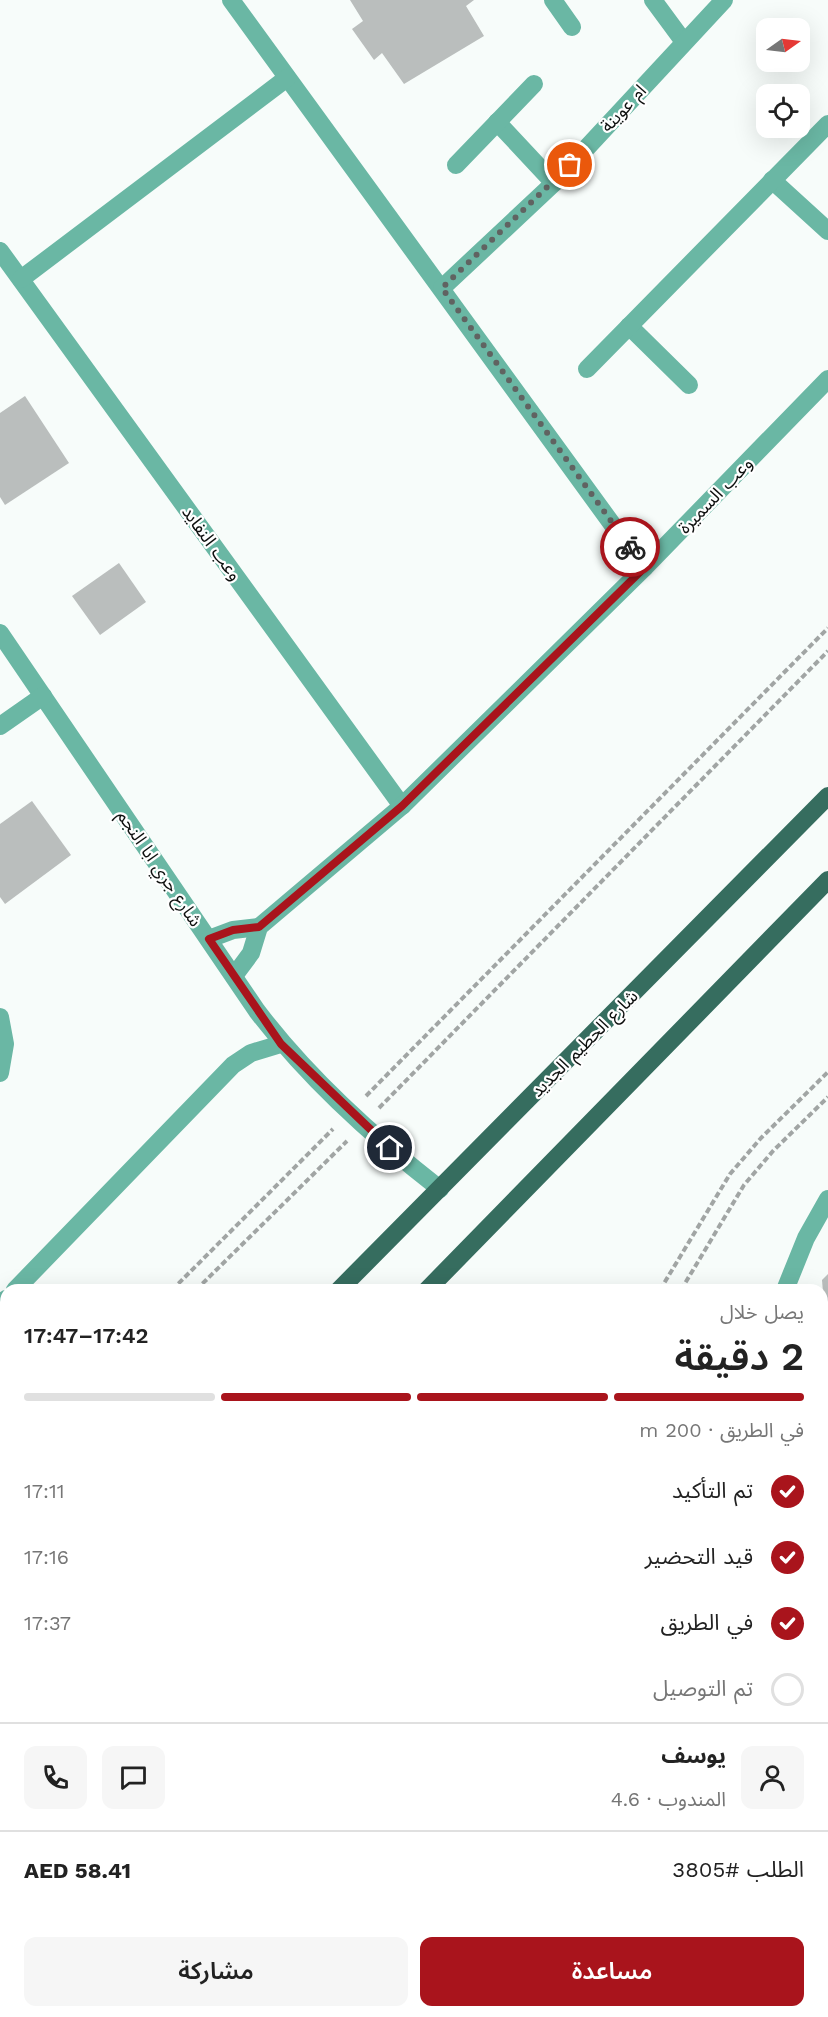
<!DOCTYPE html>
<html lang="ar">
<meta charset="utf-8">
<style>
:root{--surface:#fff;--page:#f6f6f6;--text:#222;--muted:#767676;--line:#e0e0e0;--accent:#a9141c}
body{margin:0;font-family:"Work Sans","Noto Sans Arabic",sans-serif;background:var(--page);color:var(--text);direction:rtl;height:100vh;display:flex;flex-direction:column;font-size:22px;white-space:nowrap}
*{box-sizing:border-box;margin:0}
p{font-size:20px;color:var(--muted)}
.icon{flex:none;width:33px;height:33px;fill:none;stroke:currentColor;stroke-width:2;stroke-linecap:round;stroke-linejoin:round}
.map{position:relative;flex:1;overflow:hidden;direction:ltr}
.drawer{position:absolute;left:0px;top:1284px;width:828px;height:734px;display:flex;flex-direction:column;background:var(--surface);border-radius:18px 18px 0 0;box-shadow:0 6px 24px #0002;direction:rtl}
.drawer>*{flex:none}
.needle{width:39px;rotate:76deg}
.tools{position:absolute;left:756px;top:18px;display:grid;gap:12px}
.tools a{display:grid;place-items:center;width:54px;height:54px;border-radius:12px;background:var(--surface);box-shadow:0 6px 24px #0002;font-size:30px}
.pin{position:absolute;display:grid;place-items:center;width:51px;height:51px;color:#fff;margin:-26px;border:3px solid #fff;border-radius:50%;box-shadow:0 2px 6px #0007}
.courier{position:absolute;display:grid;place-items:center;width:60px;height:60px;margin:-30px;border:4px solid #a9141c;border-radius:50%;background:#fff;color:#222;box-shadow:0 2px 8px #0007}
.summary em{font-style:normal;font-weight:600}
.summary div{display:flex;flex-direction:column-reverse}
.summary{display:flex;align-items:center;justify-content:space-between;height:102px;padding:0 24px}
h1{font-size:39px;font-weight:600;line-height:45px}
.bar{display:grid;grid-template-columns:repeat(4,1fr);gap:9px 6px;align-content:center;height:72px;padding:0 24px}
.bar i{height:8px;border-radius:4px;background:var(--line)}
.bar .current{background:var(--accent)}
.bar p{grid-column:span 4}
.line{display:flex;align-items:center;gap:15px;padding:0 24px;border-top:2px solid var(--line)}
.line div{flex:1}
.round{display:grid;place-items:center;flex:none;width:63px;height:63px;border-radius:12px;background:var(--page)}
ol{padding:0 24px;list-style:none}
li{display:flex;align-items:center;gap:18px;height:66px}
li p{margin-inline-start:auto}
li .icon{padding:6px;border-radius:50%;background:var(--accent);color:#fff;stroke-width:4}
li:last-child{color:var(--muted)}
li i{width:33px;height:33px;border:3px solid var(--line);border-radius:50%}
.cta{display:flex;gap:12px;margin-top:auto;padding:12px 24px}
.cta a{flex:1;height:69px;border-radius:12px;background:var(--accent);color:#fff;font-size:24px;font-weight:600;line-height:69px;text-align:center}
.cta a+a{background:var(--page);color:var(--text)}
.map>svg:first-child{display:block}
.building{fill:#babebd}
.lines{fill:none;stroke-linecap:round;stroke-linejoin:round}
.path{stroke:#a1a5a4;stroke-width:4;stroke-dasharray:6 3;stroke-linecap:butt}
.service{stroke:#6ab7a4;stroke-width:18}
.minor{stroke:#6ab7a4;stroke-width:18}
.primary{stroke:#366d5f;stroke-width:18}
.done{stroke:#606361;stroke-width:6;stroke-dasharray:0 10.8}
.route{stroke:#a9141c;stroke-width:8}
.labels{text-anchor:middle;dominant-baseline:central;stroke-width:4.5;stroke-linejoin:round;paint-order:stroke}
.street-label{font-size:18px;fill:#0e100f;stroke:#fff}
</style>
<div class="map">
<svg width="828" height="2017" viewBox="0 0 828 2017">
<rect width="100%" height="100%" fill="#f7fcfa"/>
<!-- building -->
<g class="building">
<path d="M350,0H474L466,6L484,36L404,84L382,53L374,60L352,29L363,21Z"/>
<path d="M25,396L69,463L5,505L0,497V413Z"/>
<path d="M119,563L146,602L100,635L72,596Z"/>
<path d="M32,801L71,855L5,904L0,897V824Z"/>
<path d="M828,1274V1328H826L822,1280Z"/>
<path d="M822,1542H828V1584L822,1585Z"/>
</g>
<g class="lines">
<!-- path -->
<g class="path">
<path d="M366,1096L828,628"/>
<path d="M379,1108L828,651"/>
<path d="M172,1290L333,1129"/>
<path d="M196,1290L347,1141"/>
<path d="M660,1290L730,1174L761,1138L828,1072"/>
<path d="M681,1290L744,1185L773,1151L828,1097"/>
<path d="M0,1464L6,1458"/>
<path d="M0,1484L6,1478"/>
<path d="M34,2017L40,2012"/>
<path d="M58,2017L63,2012"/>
</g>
<!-- service -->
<g class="service">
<path d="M553,0L572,27"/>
<path d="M497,122L554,183"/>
<path d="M456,165L534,84"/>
</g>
<!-- minor -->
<g class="minor">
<path d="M231,0L644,568"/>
<path d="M653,0L684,42"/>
<path d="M772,180L828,231"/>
<path d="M0,251L402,806"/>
<path d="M21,279L287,78"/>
<path d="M442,288L554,183L724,0"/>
<path d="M629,326L689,385"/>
<path d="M587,369L828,124"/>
<path d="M0,633L257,1011C308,1078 373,1137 440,1189"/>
<path d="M0,726L43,696"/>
<path d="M209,939L233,930L259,927"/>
<path d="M234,976L251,953L259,927L402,806L644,568L828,379"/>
<path d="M0,1017L5,1044L0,1073"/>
<path d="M15,1290L233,1065L251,1053L281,1044"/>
<path d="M785,1290L806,1238L828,1199"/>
<path d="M0,1305L6,1299"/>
<path d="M822,1483L828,1482"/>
</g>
<!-- primary -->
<g class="primary">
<path d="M339,1290L828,796"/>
<path d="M427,1290L828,880"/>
<path d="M0,1632L6,1626"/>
<path d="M0,1727L6,1721"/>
</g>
</g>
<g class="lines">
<!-- done -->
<path class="done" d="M570,165L442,288L630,547"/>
<!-- route -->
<path class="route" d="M390,1148L281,1044L209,939L233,930L259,927L402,806L644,568L630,547"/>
</g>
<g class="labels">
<!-- street labels -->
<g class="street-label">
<text transform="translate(623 108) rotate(-47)">ام عوينة</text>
<text transform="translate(715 495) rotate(-46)">وعب السميرة</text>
<text transform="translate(212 543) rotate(54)">وعب النفايد</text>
<text transform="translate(160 868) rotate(56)">شارع جري ابا النجم</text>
<text transform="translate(584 1043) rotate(-45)">شارع الحطيم الجديد</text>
</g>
</g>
</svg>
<div class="tools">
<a><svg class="needle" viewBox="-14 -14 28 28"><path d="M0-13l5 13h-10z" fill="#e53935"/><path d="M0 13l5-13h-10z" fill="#767676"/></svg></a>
<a><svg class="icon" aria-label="locate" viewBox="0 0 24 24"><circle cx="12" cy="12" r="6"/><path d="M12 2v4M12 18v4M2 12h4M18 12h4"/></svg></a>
</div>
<div class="pin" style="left:570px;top:165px;background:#ea580c"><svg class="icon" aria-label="bag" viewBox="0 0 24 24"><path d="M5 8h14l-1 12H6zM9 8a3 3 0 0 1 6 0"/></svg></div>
<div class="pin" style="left:390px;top:1148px;background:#1f2937"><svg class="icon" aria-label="home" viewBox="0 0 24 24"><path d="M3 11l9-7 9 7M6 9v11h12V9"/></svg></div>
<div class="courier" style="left:630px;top:547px"><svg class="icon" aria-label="bike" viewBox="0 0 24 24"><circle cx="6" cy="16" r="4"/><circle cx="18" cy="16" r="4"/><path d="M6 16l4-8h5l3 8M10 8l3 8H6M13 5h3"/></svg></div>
<section class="drawer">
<div class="summary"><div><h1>2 دقيقة</h1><p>يصل خلال</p></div><em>17:42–17:47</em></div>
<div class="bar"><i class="current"></i><i class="current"></i><i class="current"></i><i></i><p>في الطريق · 200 m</p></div>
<ol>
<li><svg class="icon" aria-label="check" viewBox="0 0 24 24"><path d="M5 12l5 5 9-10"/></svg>تم التأكيد<p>17:11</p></li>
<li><svg class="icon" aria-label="check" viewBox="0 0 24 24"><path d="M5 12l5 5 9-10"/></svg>قيد التحضير<p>17:16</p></li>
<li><svg class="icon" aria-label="check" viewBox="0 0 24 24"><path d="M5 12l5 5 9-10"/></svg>في الطريق<p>17:37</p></li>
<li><i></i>تم التوصيل</li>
</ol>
<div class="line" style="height:108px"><a class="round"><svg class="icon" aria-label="person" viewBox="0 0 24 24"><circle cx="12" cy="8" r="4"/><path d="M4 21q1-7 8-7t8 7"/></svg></a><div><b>يوسف</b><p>المندوب · 4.6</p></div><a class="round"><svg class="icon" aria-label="chat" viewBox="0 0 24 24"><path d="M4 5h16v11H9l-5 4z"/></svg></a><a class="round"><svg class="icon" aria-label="phone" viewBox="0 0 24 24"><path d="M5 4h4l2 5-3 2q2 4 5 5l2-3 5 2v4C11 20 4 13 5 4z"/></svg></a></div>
<div class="line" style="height:78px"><div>الطلب #3805</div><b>AED 58.41</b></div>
<div class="cta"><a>مساعدة</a><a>مشاركة</a></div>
</section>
</div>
